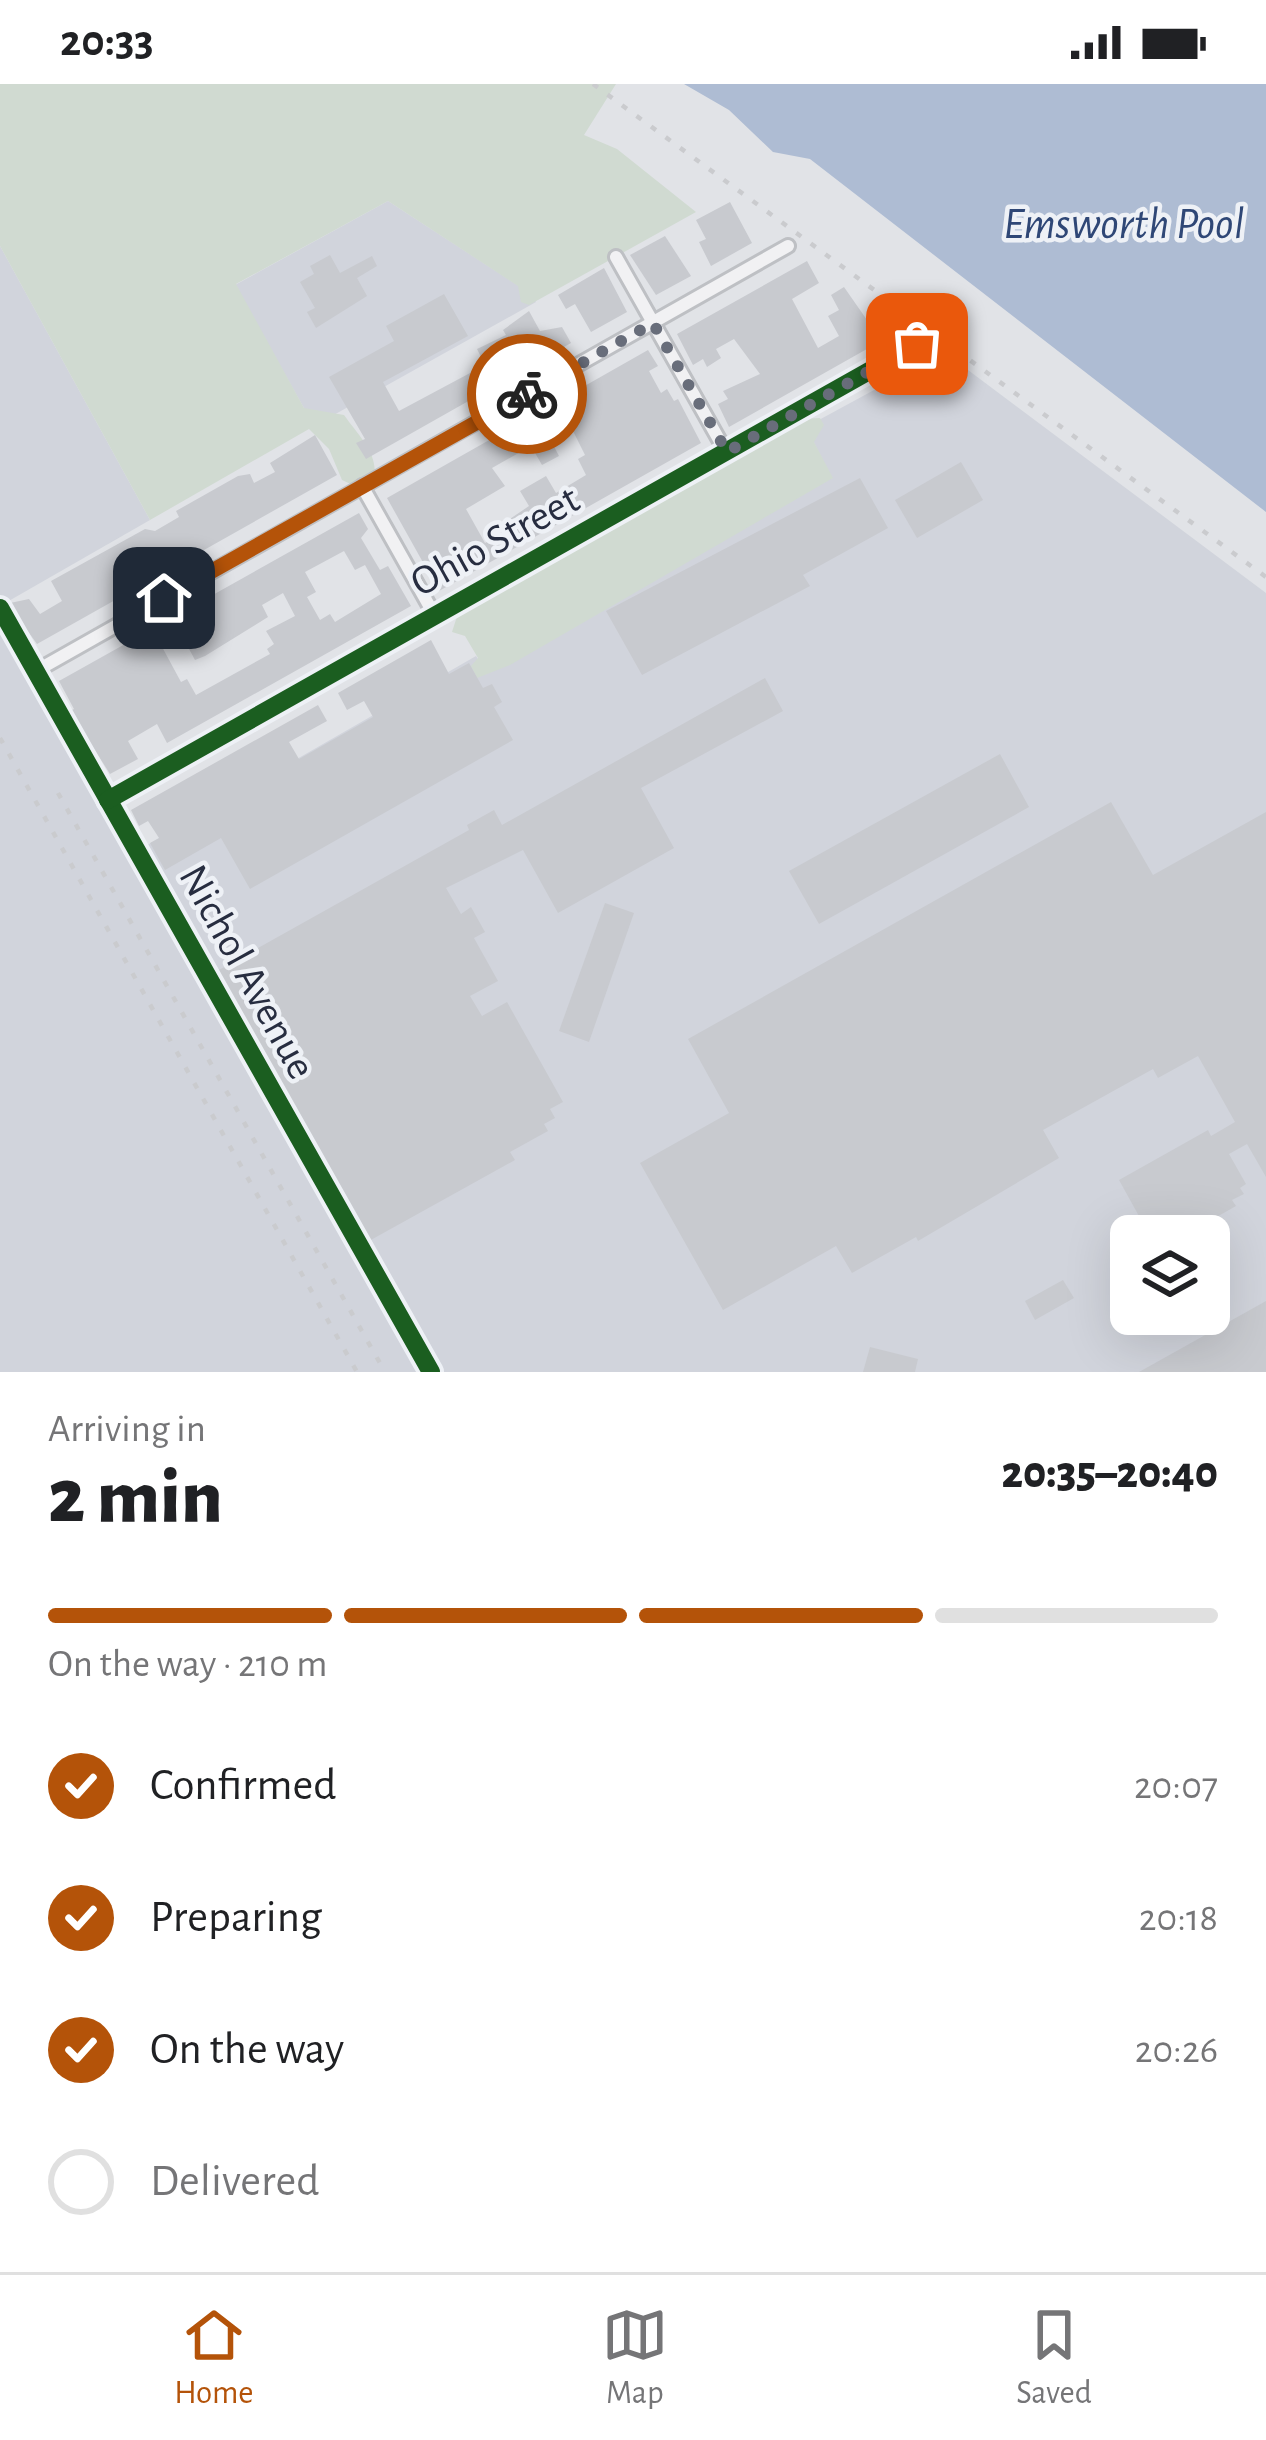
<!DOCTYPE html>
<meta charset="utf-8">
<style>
:root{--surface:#fff;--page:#f6f6f6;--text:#202124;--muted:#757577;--line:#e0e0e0;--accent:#b45309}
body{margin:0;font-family:"Alegreya Sans",sans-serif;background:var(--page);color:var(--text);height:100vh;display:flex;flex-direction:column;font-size:45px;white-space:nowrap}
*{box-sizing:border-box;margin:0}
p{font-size:39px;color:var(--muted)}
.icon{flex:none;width:66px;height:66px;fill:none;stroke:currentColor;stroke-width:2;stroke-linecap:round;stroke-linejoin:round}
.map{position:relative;height:1288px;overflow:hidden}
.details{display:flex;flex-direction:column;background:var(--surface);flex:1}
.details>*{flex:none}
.tools{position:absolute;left:1110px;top:1131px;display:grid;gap:24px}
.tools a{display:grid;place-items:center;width:120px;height:120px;border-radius:18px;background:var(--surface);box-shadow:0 12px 48px #0002;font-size:60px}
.pin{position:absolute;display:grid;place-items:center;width:102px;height:102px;color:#fff;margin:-51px;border-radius:24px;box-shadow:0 6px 18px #0006}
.courier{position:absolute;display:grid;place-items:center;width:120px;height:120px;margin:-60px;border:9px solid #b45309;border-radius:50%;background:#fff;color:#222;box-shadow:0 3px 15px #0007}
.summary em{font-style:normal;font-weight:800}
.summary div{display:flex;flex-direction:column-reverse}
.summary{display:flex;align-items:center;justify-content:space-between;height:204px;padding:0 48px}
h1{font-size:78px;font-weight:800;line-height:90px}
.bar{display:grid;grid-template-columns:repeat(4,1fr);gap:18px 12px;align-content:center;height:144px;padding:0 48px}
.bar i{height:15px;border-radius:9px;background:var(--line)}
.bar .selected{background:var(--accent)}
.bar p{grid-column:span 4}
ol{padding:0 48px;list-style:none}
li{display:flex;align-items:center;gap:36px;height:132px}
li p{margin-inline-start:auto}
li .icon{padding:12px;border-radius:50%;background:var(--accent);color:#fff;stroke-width:4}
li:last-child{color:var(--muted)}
li i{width:66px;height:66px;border:6px solid var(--line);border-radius:50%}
.status{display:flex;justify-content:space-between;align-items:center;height:84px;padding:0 60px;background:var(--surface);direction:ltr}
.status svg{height:33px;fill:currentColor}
.menu{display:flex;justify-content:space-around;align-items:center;height:168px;border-top:3px solid var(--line);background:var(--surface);font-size:33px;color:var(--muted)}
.menu a{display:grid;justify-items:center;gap:6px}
.menu .selected{color:var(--accent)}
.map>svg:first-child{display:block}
.built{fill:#d1d4dc;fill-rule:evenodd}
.green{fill:#d0dad1}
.water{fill:#aebcd3}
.building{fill:#c8cacf;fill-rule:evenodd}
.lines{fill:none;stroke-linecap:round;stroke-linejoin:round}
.minor-casing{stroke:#bec0c4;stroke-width:18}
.minor{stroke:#f1f1f3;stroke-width:12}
.rail{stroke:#cacbce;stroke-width:4.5;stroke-dasharray:6 12;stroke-linecap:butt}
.cycleway-casing{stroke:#eef1f6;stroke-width:26}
.cycleway{stroke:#1b5e20;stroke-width:18}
.done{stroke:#686d7a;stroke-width:12;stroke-dasharray:0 21.6}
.route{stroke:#b45309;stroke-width:15}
.labels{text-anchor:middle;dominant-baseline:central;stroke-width:9;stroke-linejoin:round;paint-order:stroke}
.street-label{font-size:42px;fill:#272d40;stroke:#eef1f6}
.water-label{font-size:45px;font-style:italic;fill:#2f4776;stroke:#eef1f6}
</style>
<div class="status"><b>20:33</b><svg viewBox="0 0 49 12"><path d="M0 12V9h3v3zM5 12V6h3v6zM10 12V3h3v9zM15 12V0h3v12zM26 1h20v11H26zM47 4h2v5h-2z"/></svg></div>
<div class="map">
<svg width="1266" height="1288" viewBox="0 0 1266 1288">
<rect width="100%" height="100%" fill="#e1e3e7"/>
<!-- built -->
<g class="built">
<path d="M388,117L531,210L536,218L314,342L235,201Z"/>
<path d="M0,162L150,436L0,522Z"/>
<path d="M944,268L1266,509V1288H0V524L137,767L476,572L487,589L832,394L806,343ZM1131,1152H1209V1230H1131Z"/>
</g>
<!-- green -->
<g class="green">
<path d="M0,0H616L584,51L617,65L696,128L529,221L521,218L518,202L388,117L236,200L304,324L344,331C358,351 379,370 374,394L357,403L342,396L329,365L309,345L150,436L0,162Z"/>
<path d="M820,334L824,341L814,358L833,394L510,581L477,594L471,582L478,574L465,552L452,548L462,517L498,497L510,500L762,353L801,335Z"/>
</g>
<!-- water -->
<path class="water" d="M684,0H1266V428L810,75L773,68L729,26Z"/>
<!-- building -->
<g class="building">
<path d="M730,118L752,159L711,182L699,158L706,155L696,136Z"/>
<path d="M665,152L691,192L656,211L630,171Z"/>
<path d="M330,171L340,189L372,172L377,182L357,194L367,212L316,244L307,228L315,224L300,198L314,190L310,182Z"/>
<path d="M807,177L819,199L792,215L818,264L839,252L828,232L839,226L831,211L844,203L867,236L884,227L897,248L729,343L718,320L728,315L723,307L760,290L734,255L716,265L721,274L707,283L703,275L693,281L677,250Z"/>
<path d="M604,184L627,228L591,248L575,220L566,225L558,211Z"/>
<path d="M444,210L468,252L383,298L399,327L485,281L477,265L506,251L503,246L529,227L540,247L562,243L571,259L366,375L356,359L365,355L329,293L394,257L386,242Z"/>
<path d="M648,266L658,282L649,287L661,309L667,305L674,317L678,315L701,359L439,507L387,414ZM570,341L585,371L578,375L586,391L556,409L546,392L520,407L529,422L504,439L508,446L485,459L466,425L505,402L492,384L531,362L542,381L559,372L549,353Z"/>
<path d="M315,351L337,391L37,560L17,532L10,519L29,515L40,530L62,517L51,497L145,445L155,447L179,433L176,427L238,392L250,390L254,399L275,388L270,379Z"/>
<path d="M961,378L983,416L917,454L895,416Z"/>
<path d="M860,394L888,444L803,491L810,502L642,591L606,527Z"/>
<path d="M359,429L368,445L361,454L380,486L388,482L411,522L167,659L157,640L128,657L138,675L110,690L70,627L74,625L59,597ZM344,467L355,486L365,481L381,510L335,538L330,530L320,536L307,513L316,508L305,488ZM283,509L295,532L266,547L274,560L267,565L270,570L196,611L187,595L181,598L161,561L181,550L195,576L205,572L268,533L262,521Z"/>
<path d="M431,556L449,590L469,579L483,604L492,600L502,618L494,623L513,656L250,805L221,754L165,786L150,759L159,754L148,737L139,742L131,726L318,621L327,637L289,658L299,675L373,633L364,617L347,626L338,609Z"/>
<path d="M765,594L783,627L641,704L674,764L558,829L523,766L446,804L461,830L471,823L485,848L474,854L498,897L470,912L482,932L507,918L563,1018L550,1025L555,1034L544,1040L548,1047L510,1068L515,1076L369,1157L217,887L469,746L467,741L494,726L502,741Z"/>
<path d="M1000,670L1029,723L819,840L789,787Z"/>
<path d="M1111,718L1153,791L1266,728V1093L1247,1060L1229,1070L1246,1100L1240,1104L1244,1110L1232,1116L1236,1122L1183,1152H1150L1119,1096L1208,1046L1211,1052L1235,1038L1198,972L1158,994L1153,985L1043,1046L1059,1074L918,1157L916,1153L852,1189L836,1162L723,1226L640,1079L729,1029L688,955Z"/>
<path d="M605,819L634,829L589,958L559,947Z"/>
<path d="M1063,1196L1074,1214L1035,1236L1025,1217Z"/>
<path d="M1266,1217V1288H1139Z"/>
<path d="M870,1263L918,1275L915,1288H863Z"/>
</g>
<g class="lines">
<!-- minor casing -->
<g class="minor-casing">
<g id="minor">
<path d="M616,173L726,368"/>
<path d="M362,402L435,532"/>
<path d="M0,524L431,1288"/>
<path d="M36,587L788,162"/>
<path d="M108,716L917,260"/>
</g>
</g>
<!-- minor -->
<use href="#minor" class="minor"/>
<!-- rail -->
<g class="rail">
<path d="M593,0L1266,493"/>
<path d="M0,654L357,1288"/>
<path d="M58,709L385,1288"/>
</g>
<!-- cycleway casing -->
<g class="cycleway-casing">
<g id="cycleway">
<path d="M0,524L431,1288"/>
<path d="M108,716L917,260"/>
</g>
</g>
<!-- cycleway -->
<use href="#cycleway" class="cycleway"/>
</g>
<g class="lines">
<!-- done -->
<path class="done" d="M527,310L653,239L727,368L917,260"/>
<!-- route -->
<path class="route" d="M164,514L527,310"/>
</g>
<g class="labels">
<!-- street labels -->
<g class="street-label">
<text transform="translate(495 457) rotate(-29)">Ohio Street</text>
<text transform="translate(247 888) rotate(61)">Nichol Avenue</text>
</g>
<!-- water labels -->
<g class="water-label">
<text x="1124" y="140">Emsworth Pool</text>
</g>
</g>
</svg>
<div class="tools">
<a><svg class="icon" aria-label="layers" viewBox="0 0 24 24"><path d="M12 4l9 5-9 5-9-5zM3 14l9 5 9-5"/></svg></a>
</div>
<div class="pin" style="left:917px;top:260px;background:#ea580c"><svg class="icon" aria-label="bag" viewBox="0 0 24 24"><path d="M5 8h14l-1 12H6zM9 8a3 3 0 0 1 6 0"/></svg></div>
<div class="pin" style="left:164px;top:514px;background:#1f2937"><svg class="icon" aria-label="home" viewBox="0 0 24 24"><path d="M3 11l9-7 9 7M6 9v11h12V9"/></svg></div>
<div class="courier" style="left:527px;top:310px"><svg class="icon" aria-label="bike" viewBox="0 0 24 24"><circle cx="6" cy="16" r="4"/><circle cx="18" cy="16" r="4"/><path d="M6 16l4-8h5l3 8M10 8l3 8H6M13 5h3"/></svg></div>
</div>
<section class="details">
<div class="summary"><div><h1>2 min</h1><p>Arriving in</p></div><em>20:35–20:40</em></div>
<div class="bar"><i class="selected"></i><i class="selected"></i><i class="selected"></i><i></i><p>On the way · 210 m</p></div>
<ol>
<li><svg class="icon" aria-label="check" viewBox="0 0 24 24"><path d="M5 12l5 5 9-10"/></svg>Confirmed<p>20:07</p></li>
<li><svg class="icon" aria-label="check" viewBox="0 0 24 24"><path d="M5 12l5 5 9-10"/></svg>Preparing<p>20:18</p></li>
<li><svg class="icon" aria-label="check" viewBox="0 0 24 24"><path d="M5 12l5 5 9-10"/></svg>On the way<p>20:26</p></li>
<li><i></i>Delivered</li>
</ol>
</section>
<nav class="menu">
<a class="selected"><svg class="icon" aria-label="home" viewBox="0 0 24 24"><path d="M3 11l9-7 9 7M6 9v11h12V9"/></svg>Home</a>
<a><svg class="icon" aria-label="map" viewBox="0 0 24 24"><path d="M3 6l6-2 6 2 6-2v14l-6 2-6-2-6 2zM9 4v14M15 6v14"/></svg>Map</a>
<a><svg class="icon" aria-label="saved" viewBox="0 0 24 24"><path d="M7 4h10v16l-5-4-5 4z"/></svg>Saved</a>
</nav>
